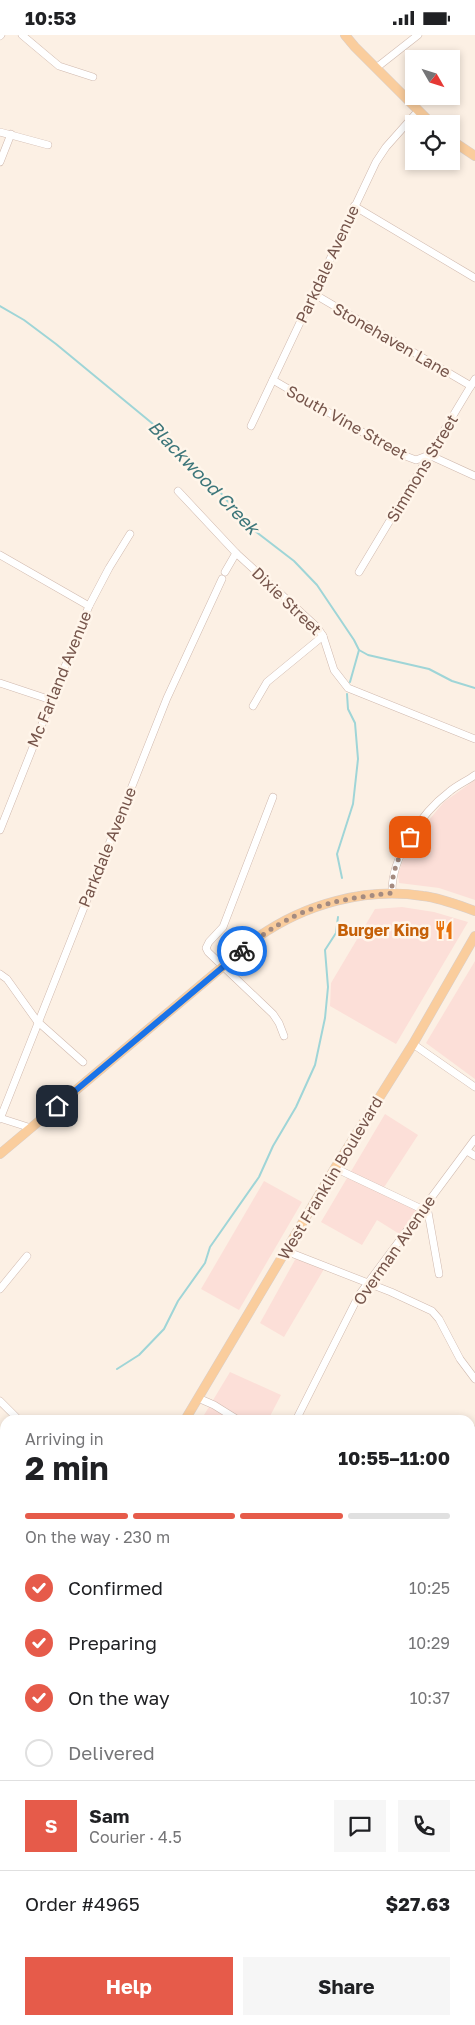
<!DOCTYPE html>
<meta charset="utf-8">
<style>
:root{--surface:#fff;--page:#f6f6f6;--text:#202124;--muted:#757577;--line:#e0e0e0;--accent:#e65b4a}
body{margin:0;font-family:"Golos Text",sans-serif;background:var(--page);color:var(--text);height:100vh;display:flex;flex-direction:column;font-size:19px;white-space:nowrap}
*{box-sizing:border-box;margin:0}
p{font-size:16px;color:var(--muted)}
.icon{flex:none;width:28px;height:28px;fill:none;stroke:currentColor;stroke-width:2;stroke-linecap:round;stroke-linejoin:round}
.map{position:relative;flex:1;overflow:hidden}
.panel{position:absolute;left:0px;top:1380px;width:475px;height:610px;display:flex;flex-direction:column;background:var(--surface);border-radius:15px 15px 0 0;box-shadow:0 2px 8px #0003}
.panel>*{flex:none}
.needle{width:32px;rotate:129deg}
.tools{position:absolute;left:405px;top:15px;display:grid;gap:10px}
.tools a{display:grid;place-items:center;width:55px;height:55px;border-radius:0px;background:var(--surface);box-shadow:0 2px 8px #0003;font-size:25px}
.pin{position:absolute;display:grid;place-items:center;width:42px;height:42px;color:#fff;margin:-21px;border-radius:10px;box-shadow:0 2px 8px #0006}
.courier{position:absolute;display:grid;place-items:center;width:50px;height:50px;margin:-25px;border:4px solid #1a73e8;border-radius:50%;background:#fff;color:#222;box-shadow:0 1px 6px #0007}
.overview em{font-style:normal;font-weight:700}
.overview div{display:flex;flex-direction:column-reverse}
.overview{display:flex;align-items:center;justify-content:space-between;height:85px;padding:0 25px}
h1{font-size:32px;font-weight:700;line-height:38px}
.bar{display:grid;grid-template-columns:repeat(4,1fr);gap:8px 5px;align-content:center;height:60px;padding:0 25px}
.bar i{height:6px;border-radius:4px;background:var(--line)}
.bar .selected{background:var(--accent)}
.bar p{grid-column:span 4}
.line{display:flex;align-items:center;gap:12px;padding:0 25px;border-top:1px solid var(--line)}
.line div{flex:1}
.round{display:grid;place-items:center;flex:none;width:52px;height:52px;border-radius:0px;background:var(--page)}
ol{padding:0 25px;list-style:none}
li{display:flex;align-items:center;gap:15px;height:55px}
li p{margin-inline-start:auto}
li .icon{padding:5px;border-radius:50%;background:var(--accent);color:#fff;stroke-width:4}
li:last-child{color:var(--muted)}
li i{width:28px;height:28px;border:2px solid var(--line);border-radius:50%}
.primary-button{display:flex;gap:10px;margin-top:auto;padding:10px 25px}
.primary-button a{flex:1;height:58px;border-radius:0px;background:var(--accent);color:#fff;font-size:20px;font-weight:700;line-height:58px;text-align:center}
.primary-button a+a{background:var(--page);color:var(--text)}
.status{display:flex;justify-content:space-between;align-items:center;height:35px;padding:0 25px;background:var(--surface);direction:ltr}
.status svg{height:14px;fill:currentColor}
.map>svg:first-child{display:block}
.commercial{fill:#fcdfd8}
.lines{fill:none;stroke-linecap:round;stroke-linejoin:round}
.stream{stroke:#9fd5d7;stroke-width:2}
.minor-casing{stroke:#d0b9ae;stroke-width:8}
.major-casing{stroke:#d8cfcc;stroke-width:10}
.minor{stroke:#fff;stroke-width:7}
.major{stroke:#facd9d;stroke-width:9}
.rail{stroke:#b2a3c6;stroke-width:2;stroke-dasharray:8 5;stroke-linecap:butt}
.done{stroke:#a48b80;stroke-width:5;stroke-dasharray:0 9}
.route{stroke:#1a73e8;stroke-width:6}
.labels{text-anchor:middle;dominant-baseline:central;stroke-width:5;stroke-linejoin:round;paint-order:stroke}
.street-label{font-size:16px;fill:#75544a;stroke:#fff5ea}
.food-label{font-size:16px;font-weight:bold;fill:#c56008;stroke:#fff5ea;text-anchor:end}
.water-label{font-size:18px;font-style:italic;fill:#3d767a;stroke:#fff5ea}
</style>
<div class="status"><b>10:53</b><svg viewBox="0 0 49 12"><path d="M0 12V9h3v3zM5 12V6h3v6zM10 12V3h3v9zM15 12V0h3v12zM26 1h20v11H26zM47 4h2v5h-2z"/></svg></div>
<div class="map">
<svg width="475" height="1990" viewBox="0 0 475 1990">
<rect width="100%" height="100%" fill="#fcf0e4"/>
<!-- commercial -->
<g class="commercial">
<path d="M475,745V865L439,853L399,848L398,839L405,820L423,792L444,767Z"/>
<path d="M402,872L434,877L468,887L396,1009L330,971L331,948L375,874Z"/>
<path d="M475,926V1044L426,1008Z"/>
<path d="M385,1079L418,1100L381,1157L418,1175L401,1200L377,1185L362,1210L321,1187Z"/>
<path d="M264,1146L302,1167L239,1275L201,1254Z"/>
<path d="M296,1223L324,1234L284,1302L260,1288Z"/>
<path d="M230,1337L281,1360L268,1385H244L239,1380L236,1385H201Z"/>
<path d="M5,1721V1787L0,1793V1730Z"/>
</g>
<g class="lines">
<!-- stream -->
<g class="stream">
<path d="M0,271L24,285L56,309L153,389L211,446L247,490L294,526L317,550L354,605L359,615L368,620L429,634L452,646L475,653"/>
<path d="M350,647L359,615"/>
<path d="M342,843L337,819L353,769L358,724L355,688L348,674L347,659"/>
<path d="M117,1334L139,1320L164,1294L178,1266L205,1228L210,1212L259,1142L273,1111L296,1072L315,1030L325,983L328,952L325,915L336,898L338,882"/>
</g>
<!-- minor casing -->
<g class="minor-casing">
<g id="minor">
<path d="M22,0L59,31L93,42"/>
<path d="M0,1L1,0"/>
<path d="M376,33L418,0"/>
<path d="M0,97L48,110"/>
<path d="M0,127L11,99"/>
<path d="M354,171L475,243"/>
<path d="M314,259L471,351"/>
<path d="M273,345L400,419L416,425L429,420L475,441"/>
<path d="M251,391L376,127L386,112L418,76"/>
<path d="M178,456L236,518L317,592L323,601L334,635L348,653L475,704"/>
<path d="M0,520L89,571"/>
<path d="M225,537L236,518"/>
<path d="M359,537L475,344"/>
<path d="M0,648L51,665"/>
<path d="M253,671L267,647L323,601"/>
<path d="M273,762L223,892L209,907L206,913L208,917L273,979L279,988L284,1001"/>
<path d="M0,795L89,571L109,533L130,499"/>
<path d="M392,858C391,823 421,778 449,757C457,750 467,746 475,740"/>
<path d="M0,939L7,944L37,986L83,1027"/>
<path d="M413,1009L475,1052"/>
<path d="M0,1083L31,1093"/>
<path d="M0,1084L167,663L222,544"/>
<path d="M467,1116L475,1121"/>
<path d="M335,1133L428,1177L439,1239"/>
<path d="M286,1216L391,1257L432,1276L439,1284L460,1324L475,1344"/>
<path d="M0,1254L27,1221"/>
<path d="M198,1363L214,1370L238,1385"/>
<path d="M0,1366L19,1385"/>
<path d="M296,1385L359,1260L475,1104"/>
<path d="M470,1402L475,1395"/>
<path d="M470,1592L475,1591"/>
<path d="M470,1632L475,1631"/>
<path d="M470,1761L475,1767"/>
<path d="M0,1864L5,1857"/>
<path d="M470,1950L475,1951"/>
<path d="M0,1965L5,1966"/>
<path d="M77,1985L92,1990"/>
<path d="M298,1990L300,1985"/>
<path d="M410,1990L412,1985"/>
</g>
</g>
<!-- major casing -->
<g class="major-casing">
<g id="major">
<path d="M345,0L355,12L432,89"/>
<path d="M451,105L475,121"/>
<path d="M0,1119L258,902C305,869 366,852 423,861C441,863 458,870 475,876"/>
<path d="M185,1385L335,1133L413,1009L475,901"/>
<path d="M0,1545L5,1550"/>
<path d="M0,1705L5,1696"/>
<path d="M128,1990L129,1985"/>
</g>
</g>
<!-- minor -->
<use href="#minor" class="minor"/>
<!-- major -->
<use href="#major" class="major"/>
<!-- rail -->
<g class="rail">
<path d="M470,1610L475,1609"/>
<path d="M0,1848L5,1842"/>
</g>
</g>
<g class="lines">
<!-- done -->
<path class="done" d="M242,916C292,874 328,865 392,858C391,838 399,820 410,802"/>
<!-- route -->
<path class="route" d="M57,1071L242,916"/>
</g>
<!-- icons -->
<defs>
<g id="restaurant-bare" transform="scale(1.5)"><path d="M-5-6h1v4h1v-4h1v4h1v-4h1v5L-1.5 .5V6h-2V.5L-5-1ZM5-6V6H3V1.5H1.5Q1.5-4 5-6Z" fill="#e8710a" stroke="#fff5ea" stroke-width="2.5" paint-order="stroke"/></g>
</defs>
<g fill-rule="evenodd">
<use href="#restaurant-bare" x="444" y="895"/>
</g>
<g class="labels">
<!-- street labels -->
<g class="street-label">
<text transform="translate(327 229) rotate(-65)">Parkdale Avenue</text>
<text transform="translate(392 305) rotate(30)">Stonehaven Lane</text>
<text transform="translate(347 387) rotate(29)">South Vine Street</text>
<text transform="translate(422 433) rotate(-59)">Simmons Street</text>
<text transform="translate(287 566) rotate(44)">Dixie Street</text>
<text transform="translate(59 644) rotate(-68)">Mc Farland Avenue</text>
<text transform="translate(107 812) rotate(-68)">Parkdale Avenue</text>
<text transform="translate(330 1143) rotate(-59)">West Franklin Boulevard</text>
<text transform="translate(394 1215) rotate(-55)">Overman Avenue</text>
</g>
<!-- food labels -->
<g class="food-label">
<text x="429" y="895">Burger King</text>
</g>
<!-- water labels -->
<g class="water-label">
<text transform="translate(204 442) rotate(46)">Blackwood Creek</text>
</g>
</g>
</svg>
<div class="tools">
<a><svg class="needle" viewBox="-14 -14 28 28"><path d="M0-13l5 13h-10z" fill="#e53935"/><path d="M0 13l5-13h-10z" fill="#757577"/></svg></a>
<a><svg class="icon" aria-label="locate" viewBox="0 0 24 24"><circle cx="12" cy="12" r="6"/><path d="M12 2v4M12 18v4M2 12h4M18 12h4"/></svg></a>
</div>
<div class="pin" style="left:410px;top:802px;background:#ea580c"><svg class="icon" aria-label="bag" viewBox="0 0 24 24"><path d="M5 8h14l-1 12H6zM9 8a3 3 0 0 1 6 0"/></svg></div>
<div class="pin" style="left:57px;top:1071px;background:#1f2937"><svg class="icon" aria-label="home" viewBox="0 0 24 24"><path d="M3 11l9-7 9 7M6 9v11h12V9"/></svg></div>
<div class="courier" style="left:242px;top:916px"><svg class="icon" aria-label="bike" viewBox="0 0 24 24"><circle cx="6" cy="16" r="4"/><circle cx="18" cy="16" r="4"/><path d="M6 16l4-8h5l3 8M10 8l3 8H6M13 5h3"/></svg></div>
<section class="panel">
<div class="overview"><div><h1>2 min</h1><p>Arriving in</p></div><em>10:55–11:00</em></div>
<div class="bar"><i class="selected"></i><i class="selected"></i><i class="selected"></i><i></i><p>On the way · 230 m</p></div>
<ol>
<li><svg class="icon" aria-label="check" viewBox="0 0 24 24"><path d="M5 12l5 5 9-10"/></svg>Confirmed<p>10:25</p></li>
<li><svg class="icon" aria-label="check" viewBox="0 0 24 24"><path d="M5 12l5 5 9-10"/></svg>Preparing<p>10:29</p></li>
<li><svg class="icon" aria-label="check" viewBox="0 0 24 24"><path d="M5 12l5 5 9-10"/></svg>On the way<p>10:37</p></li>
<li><i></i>Delivered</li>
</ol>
<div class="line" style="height:90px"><b class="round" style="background:var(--accent);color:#fff">S</b><div><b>Sam</b><p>Courier · 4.5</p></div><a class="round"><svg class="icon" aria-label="chat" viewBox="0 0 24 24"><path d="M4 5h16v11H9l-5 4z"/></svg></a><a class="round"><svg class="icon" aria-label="phone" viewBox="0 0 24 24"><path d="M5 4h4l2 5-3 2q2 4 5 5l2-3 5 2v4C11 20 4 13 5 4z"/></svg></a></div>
<div class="line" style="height:65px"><div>Order #4965</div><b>$27.63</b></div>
<div class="primary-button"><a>Help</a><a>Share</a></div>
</section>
</div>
